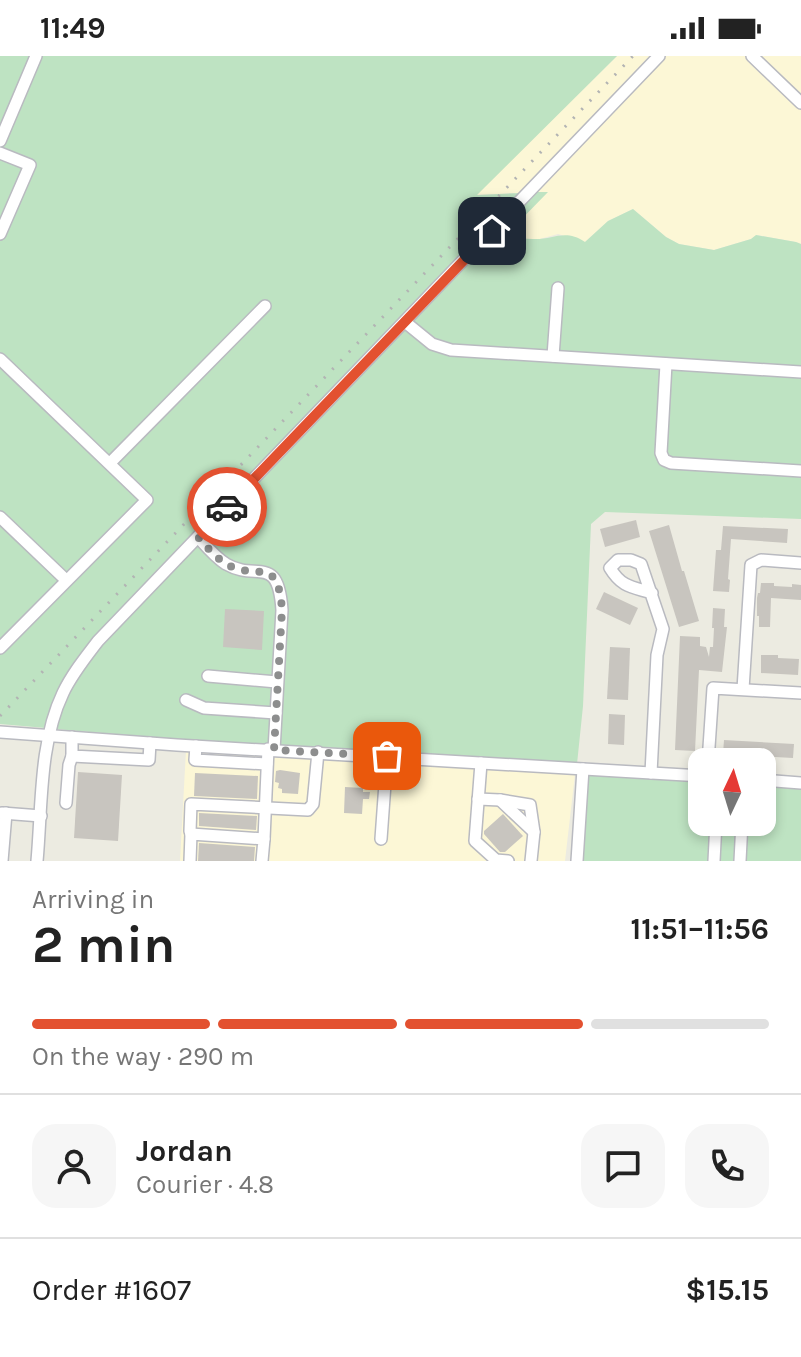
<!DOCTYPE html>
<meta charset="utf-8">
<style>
:root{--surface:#fff;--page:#f6f6f6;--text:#222;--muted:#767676;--line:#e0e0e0;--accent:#e35130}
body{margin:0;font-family:Karla,sans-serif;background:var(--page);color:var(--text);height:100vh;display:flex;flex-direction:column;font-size:30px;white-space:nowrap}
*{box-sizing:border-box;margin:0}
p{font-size:26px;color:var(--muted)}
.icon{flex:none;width:44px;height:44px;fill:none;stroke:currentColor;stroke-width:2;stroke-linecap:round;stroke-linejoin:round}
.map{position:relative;height:805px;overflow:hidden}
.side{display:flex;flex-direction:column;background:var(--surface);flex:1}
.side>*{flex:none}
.needle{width:52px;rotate:4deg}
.tools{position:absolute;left:688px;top:692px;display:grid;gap:16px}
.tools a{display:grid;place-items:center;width:88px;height:88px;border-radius:16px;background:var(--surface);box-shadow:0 4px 12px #0003;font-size:40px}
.pin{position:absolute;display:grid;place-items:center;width:68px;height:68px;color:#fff;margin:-34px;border-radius:16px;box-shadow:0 4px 12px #0006}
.courier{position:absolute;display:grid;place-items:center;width:80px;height:80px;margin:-40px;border:6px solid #e35130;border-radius:50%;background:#fff;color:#222;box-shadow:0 2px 10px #0007}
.overview em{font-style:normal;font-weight:700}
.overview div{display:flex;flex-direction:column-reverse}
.overview{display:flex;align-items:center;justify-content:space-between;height:136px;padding:0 32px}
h1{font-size:52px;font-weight:700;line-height:60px}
.bar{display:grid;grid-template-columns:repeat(4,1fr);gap:12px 8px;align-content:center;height:96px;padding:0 32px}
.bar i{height:10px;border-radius:6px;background:var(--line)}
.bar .on{background:var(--accent)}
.bar p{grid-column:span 4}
.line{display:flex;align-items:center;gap:20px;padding:0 32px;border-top:2px solid var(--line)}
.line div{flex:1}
.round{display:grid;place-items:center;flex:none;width:84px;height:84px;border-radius:24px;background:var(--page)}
.status{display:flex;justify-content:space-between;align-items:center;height:56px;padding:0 40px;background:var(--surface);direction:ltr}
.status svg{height:22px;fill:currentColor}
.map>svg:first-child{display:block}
.commercial{fill:#fcf7d6}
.green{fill:#bee3c2}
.building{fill:#c8c5bf}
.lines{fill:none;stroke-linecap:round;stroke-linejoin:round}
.minor-casing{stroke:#b9bac0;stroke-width:14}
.minor{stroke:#fff;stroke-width:11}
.rail{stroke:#b2b3b3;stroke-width:3;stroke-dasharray:2 10;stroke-linecap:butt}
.done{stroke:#8d8e8e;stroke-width:8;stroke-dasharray:0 14.4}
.route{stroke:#e35130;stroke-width:10}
</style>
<div class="status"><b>11:49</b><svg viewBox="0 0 49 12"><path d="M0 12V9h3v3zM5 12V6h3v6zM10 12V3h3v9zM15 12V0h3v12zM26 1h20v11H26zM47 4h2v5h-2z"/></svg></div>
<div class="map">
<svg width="801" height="805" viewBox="0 0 801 805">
<rect width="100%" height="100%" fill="#ecebe1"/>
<!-- commercial -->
<g class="commercial">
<path d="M617,0H653L522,137L476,139Z"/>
<path d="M665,0H801V188L796,186L757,179L751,183L714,194L679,188L666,181L633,153L608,165L585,186L558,178L536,184L505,180L547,136H536Z"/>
<path d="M186,694L575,718L565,805H180Z"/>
</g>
<!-- green -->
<g class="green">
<path d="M0,0H617L477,139L522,137L95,581L76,605L59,634L46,672L0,668Z"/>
<path d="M536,136H548L505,180C514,181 524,183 533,183C553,184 565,172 585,186L608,165L633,153L666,181L679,188L714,194L751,183L756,179L796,186L801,188V463L605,456L591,468L583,650L577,708L187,684L55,673C67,638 78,617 101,589Z"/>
<path d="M587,718L702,726V766H762V730L801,732V805H581Z"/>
</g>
<!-- building -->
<g class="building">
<path d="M636,464L640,481L605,491L600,473Z"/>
<path d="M669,469L682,515H684L699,565L679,571L649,475Z"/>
<path d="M723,470L788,473L787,487L731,483L728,523L730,524L729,536L713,535L716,494H721Z"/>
<path d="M761,527H774V530L792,531V528L801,529V544L771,542L770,571H759V560H757V542L758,537H760Z"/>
<path d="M604,536L638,552L630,569L596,553Z"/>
<path d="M713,552L725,553L724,571H727L722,616L699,614L695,695L675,694L680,580L700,581V590L706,591L709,601L710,591H713L714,572H712Z"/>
<path d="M225,553L264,555L262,594L223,591Z"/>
<path d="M610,591L630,592L628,644L607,643Z"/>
<path d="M761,599H778V602L799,603L798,619L761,617Z"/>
<path d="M609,658L625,659L624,689L608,688Z"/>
<path d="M724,684L794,688L793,702L723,698Z"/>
<path d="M280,714L300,717L298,738L282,737V733L278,732L279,727L275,726L276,715Z"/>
<path d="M78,716L122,719L118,785L74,782Z"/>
<path d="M195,717L258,720L257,743L194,740Z"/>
<path d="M345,731L363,732V736H370L369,743H363L362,758L344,757Z"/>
<path d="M199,757L257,760L256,774L199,770Z"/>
<path d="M503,758L523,780L505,796H500L484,778V775Z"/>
<path d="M199,787L255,791L254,805H198Z"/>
</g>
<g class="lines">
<!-- minor casing -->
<g class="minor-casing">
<g id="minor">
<path d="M752,0L801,47"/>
<path d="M0,85L36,0"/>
<path d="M0,97L30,109L0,178"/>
<path d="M405,266L432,288L451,294L801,316"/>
<path d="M553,300L558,232"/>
<path d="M0,303L147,444L0,592"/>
<path d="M666,308L661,397L664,404L671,407L801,415"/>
<path d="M110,407L265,250"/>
<path d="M0,461L66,524"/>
<path d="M198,481C206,490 215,501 226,508C257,526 278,497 282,554L274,694"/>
<path d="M208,620L277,626"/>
<path d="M743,633L751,509L761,504L801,507"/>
<path d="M186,644L204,652L276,657"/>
<path d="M0,676L177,689L702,720"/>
<path d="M72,681V700L149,704L150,687"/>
<path d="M196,690L195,704L267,708"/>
<path d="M708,706L713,632L801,637"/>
<path d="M481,707L475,785L496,804L508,805"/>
<path d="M651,717L657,599L663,573L641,508L631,504H618L610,512C622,532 633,531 652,537"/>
<path d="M762,724L801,727"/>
<path d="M478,743L500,744L530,749L534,776L531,805"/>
<path d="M500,744L534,776"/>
<path d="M66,747L69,709L72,700"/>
<path d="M2,757L41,760"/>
<path d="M191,778L190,775L191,748L308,754L313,748L318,696"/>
<path d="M264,783L268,693"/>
<path d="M381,783L387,700"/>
<path d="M2,805L6,757"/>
<path d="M37,805C42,751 39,687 63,637C72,618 85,602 98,585L659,0"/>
<path d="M190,805L191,778L264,783L262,805"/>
<path d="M577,805L583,713"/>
<path d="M714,805L716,766"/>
<path d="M740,805L742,766"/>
</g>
</g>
<!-- minor -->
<use href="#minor" class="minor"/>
<!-- rail -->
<path class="rail" d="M0,660L633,0"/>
</g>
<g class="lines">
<!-- done -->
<path class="done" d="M227,451L198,481C206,490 215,501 226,508C257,526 278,497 282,554L274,694L387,700"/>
<!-- route -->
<path class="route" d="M227,451L492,175"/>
</g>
</svg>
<div class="tools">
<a><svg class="needle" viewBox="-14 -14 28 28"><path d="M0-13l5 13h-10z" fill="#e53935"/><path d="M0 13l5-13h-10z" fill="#767676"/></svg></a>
</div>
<div class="pin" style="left:387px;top:700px;background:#ea580c"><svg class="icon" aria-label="bag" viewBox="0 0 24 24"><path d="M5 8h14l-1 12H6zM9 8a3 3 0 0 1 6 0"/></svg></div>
<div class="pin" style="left:492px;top:175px;background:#1f2937"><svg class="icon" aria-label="home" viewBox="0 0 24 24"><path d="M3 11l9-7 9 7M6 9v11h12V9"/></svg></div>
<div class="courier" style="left:227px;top:451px"><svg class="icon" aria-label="car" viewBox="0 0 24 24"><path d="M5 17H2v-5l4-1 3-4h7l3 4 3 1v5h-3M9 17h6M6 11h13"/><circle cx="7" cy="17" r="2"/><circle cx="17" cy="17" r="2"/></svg></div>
</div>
<section class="side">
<div class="overview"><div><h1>2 min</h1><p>Arriving in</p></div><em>11:51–11:56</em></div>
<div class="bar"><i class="on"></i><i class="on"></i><i class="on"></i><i></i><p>On the way · 290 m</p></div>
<div class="line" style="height:144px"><a class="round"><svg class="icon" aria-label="person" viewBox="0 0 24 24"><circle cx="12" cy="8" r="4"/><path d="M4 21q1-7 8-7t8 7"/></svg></a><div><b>Jordan</b><p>Courier · 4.8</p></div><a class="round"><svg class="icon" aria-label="chat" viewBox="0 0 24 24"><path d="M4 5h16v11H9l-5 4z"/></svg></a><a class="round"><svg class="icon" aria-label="phone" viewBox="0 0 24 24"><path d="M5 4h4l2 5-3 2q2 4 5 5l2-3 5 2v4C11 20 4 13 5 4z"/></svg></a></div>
<div class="line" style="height:104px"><div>Order #1607</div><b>$15.15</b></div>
</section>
